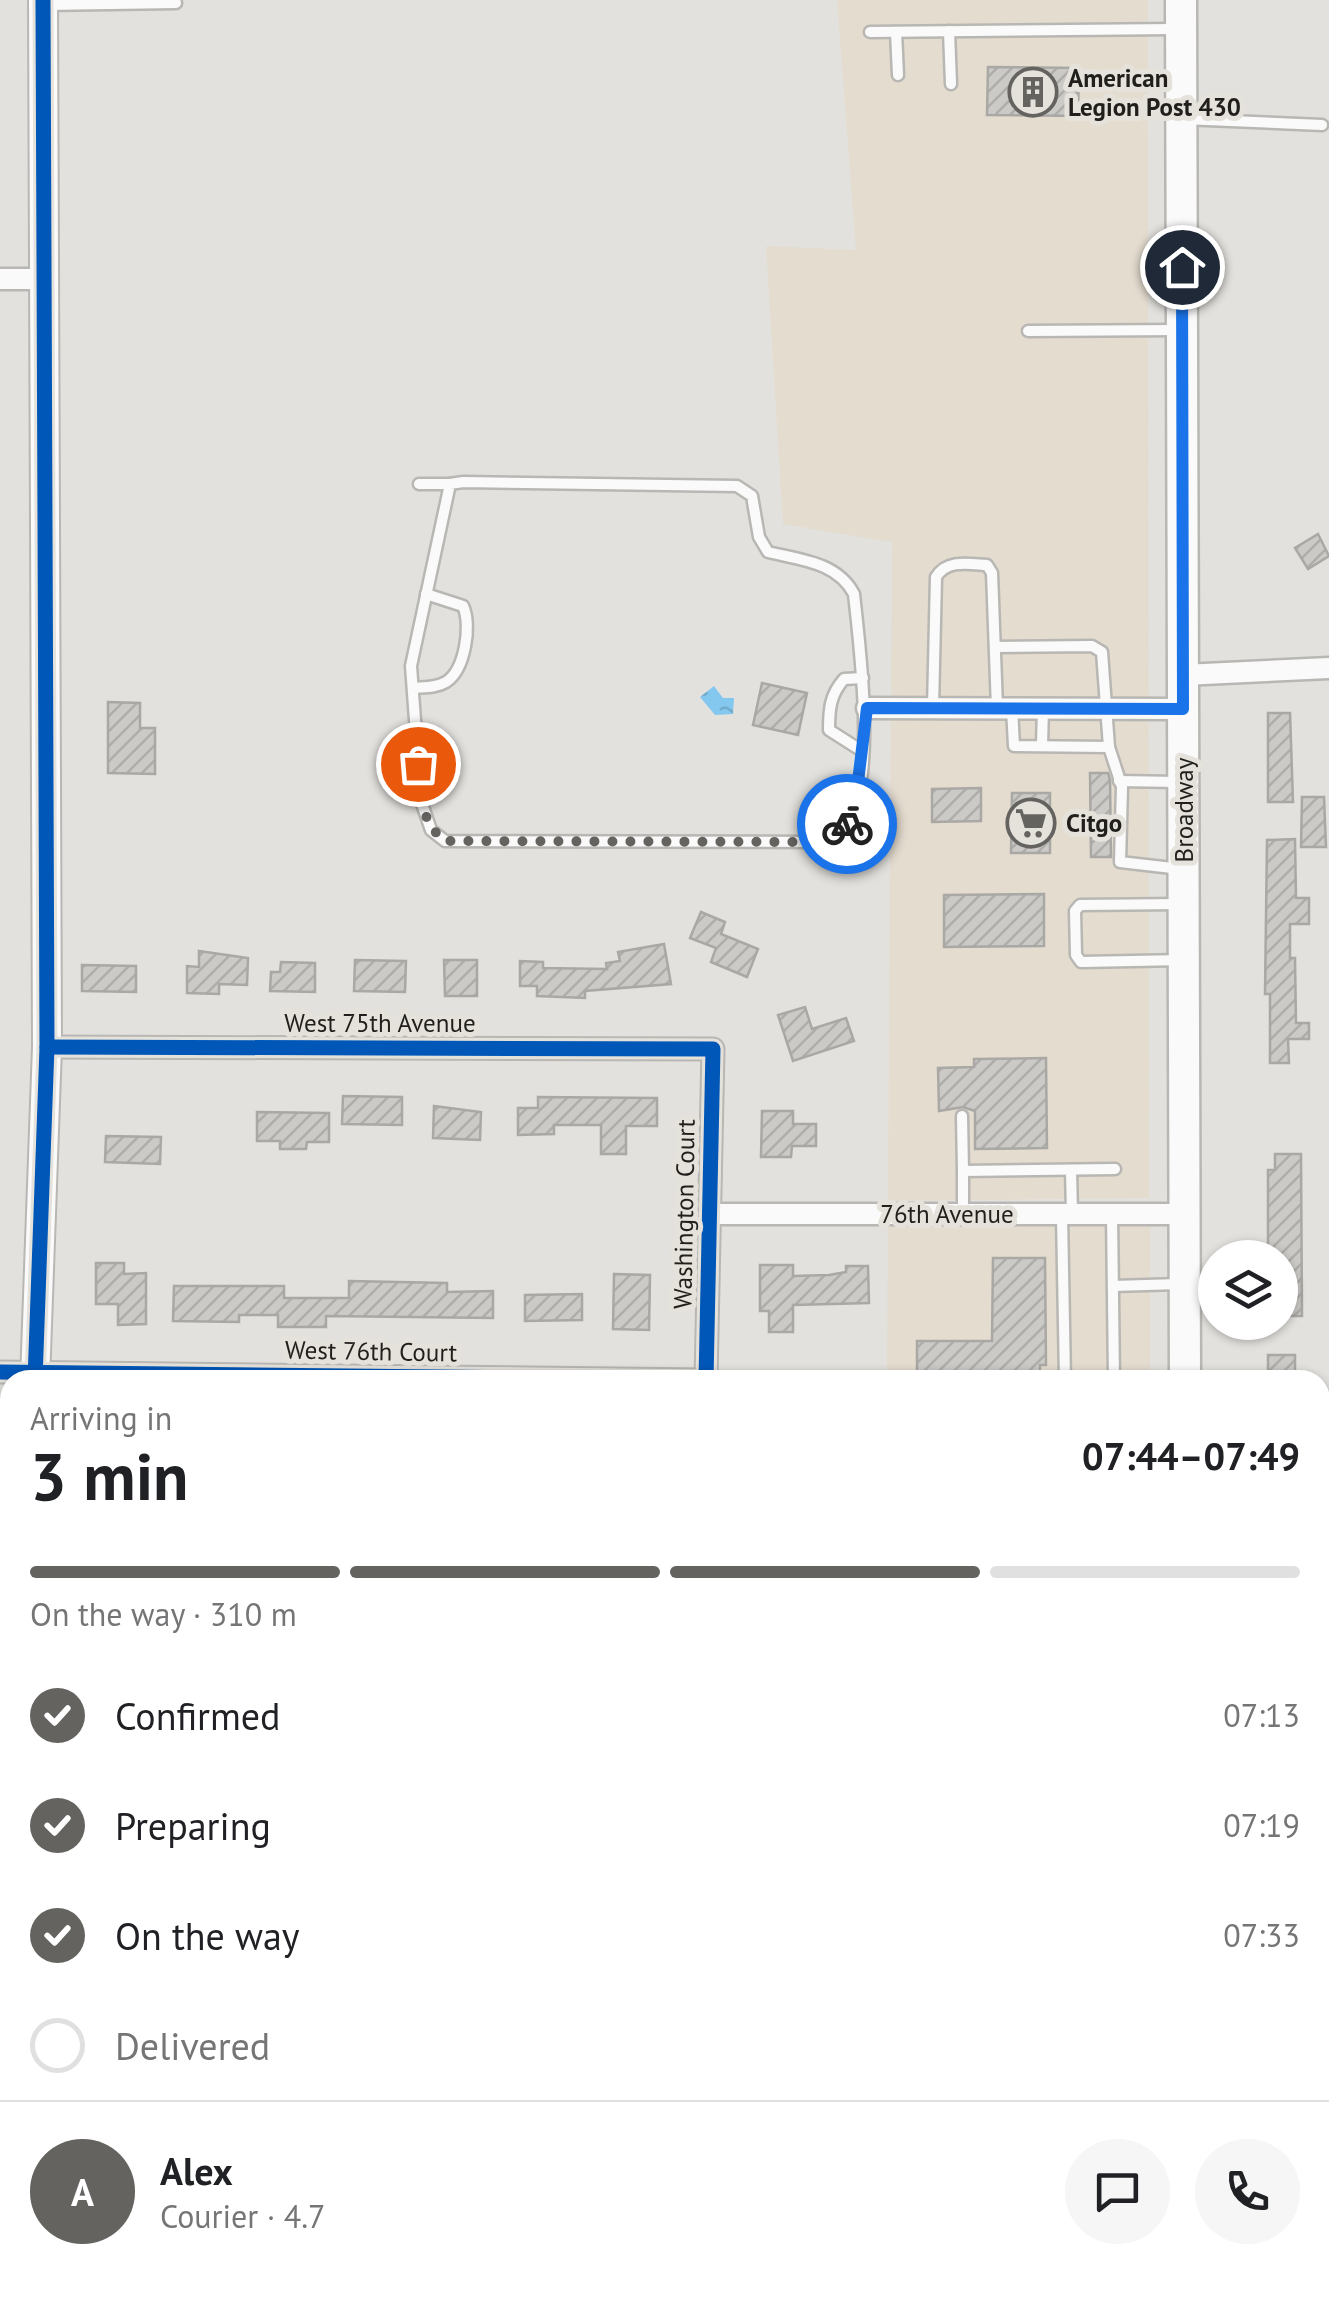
<!DOCTYPE html>
<meta charset="utf-8">
<style>
:root{--surface:#fff;--page:#f6f6f6;--text:#202124;--muted:#757577;--line:#e0e0e0;--accent:#646360}
body{margin:0;font-family:"PT Sans",sans-serif;background:var(--page);color:var(--text);height:100vh;display:flex;flex-direction:column;font-size:38px;white-space:nowrap}
*{box-sizing:border-box;margin:0}
p{font-size:32px;color:var(--muted)}
.icon{flex:none;width:55px;height:55px;fill:none;stroke:currentColor;stroke-width:2;stroke-linecap:round;stroke-linejoin:round}
.map{position:relative;flex:1;overflow:hidden}
.drawer{position:absolute;left:0px;top:1370px;width:1330px;height:930px;display:flex;flex-direction:column;background:var(--surface);border-radius:30px 30px 0 0;box-shadow:0 2px 8px #0004}
.drawer>*{flex:none}
.tools{position:absolute;left:1198px;top:1240px;display:grid;gap:20px}
.tools a{display:grid;place-items:center;width:100px;height:100px;border-radius:50%;background:var(--surface);box-shadow:0 2px 8px #0004;font-size:50px}
.pin{position:absolute;display:grid;place-items:center;width:85px;height:85px;color:#fff;margin:-42px;border:5px solid #fff;border-radius:50%;box-shadow:0 2px 10px #0007}
.courier{position:absolute;display:grid;place-items:center;width:100px;height:100px;margin:-50px;border:8px solid #1a73e8;border-radius:50%;background:#fff;color:#222;box-shadow:0 2px 12px #0007}
.headline em{font-style:normal;font-weight:600}
.headline div{display:flex;flex-direction:column-reverse}
.headline{display:flex;align-items:center;justify-content:space-between;height:170px;padding:0 30px}
h1{font-size:65px;font-weight:600;line-height:75px}
.bar{display:grid;grid-template-columns:repeat(4,1fr);gap:15px 10px;align-content:center;height:120px;padding:0 30px}
.bar i{height:12px;border-radius:8px;background:var(--line)}
.bar .on{background:var(--accent)}
.bar p{grid-column:span 4}
.line{display:flex;align-items:center;gap:25px;padding:0 30px;border-top:2px solid var(--line)}
.line div{flex:1}
.round{display:grid;place-items:center;flex:none;width:105px;height:105px;border-radius:52px;background:var(--page)}
ol{padding:0 30px;list-style:none}
li{display:flex;align-items:center;gap:30px;height:110px}
li p{margin-inline-start:auto}
li .icon{padding:10px;border-radius:50%;background:var(--accent);color:#fff;stroke-width:4}
li:last-child{color:var(--muted)}
li i{width:55px;height:55px;border:5px solid var(--line);border-radius:50%}
.map>svg:first-child{display:block}
.commercial{fill:#e4dccf}
.water{fill:url(#water-ripples)}
.building{fill:url(#building-hatch);stroke:#a9a8a5;stroke-width:2.5}
.lines{fill:none;stroke-linecap:round;stroke-linejoin:round}
.lane-casing{stroke:#b8b7b3;stroke-width:15}
.street-casing{stroke:#b8b7b3;stroke-width:25}
.secondary-casing{stroke:#b8b7b3;stroke-width:32}
.primary-casing{stroke:#b8b7b3;stroke-width:35}
.lane{stroke:#fbfafa;stroke-width:10}
.street{stroke:#fbfafa;stroke-width:20}
.secondary{stroke:#fbfafa;stroke-width:28}
.primary{stroke:#fbfafa;stroke-width:30}
.cycleway-casing{stroke:#e5e2db;stroke-width:21}
.cycleway{stroke:#0057b8;stroke-width:15}
.done{stroke:#646360;stroke-width:10;stroke-dasharray:0 18}
.route{stroke:#1a73e8;stroke-width:12}
.labels{text-anchor:middle;dominant-baseline:central;stroke-width:10;stroke-linejoin:round;paint-order:stroke}
.poi-label{font-size:25px;font-weight:bold;fill:#201f1c;stroke:#e5e2db;text-anchor:start}
.street-label{font-size:25px;fill:#201f1c;stroke:#e5e2db}
</style>
<div class="map">
<svg width="1329" height="2300" viewBox="0 0 1329 2300">
<defs>
<pattern id="water-ripples" width="26" height="14" patternUnits="userSpaceOnUse" patternTransform="scale(2.5)"><rect width="26" height="14" fill="#84c8ef"/><path d="M2 4q2-2 4 0t4 0M15 11q2-2 4 0t4 0" fill="none" stroke="#72abcc"/></pattern>
<pattern id="building-hatch" width="6" height="6" patternUnits="userSpaceOnUse" patternTransform="scale(2.5)"><rect width="6" height="6" fill="#cccac7"/><path d="M-1 1l2-2M0 6l6-6M5 7l2-2" fill="none" stroke="#afadaa"/></pattern>
</defs>
<rect width="100%" height="100%" fill="#e3e1dd"/>
<!-- commercial -->
<g class="commercial">
<path d="M837,0H1148L1149,1198L888,1201L892,542L783,524L766,246L856,250Z"/>
<path d="M888,1223L1150,1224V1380H887Z"/>
<path d="M1320,1624H1329V2300H1218V2290H1320Z"/>
<rect x="655" y="2290" width="494" height="10"/>
</g>
<!-- water -->
<path class="water" d="M714,686L723,698H734L733,714L715,715L700,697Z"/>
<!-- building -->
<g class="building">
<path d="M988,67L1079,68L1078,116L987,115Z"/>
<path d="M1318,534L1329,556L1308,569L1295,548Z"/>
<path d="M762,683L807,693L798,735L753,725Z"/>
<path d="M108,702L140,703V728H155V774L108,773Z"/>
<path d="M1268,713H1290L1293,802H1268Z"/>
<path d="M1090,773H1108L1110,780L1111,857H1091Z"/>
<path d="M981,788V821L932,822V789Z"/>
<path d="M1012,793H1050V853H1011Z"/>
<path d="M1302,797H1324L1326,847H1301Z"/>
<path d="M1295,839L1296,898H1309V924H1290V958H1295L1296,1023H1309V1039H1288L1289,1063H1270V994H1265L1267,840Z"/>
<path d="M1044,894V946L944,947V895Z"/>
<path d="M701,912L725,922L721,934L758,949L747,977L711,962L716,948L690,938Z"/>
<path d="M664,944L671,984L585,991V998L537,996V986H520V961L543,962V968L607,969L606,963L620,961L618,952Z"/>
<path d="M199,951L248,958L247,985L219,984V994L187,993V966L199,967Z"/>
<path d="M355,960L406,961L405,992L354,991Z"/>
<path d="M444,960H477V996H445Z"/>
<path d="M281,962L315,963V992L270,991L271,972H280Z"/>
<path d="M82,965L136,966V992L82,991Z"/>
<path d="M805,1007L812,1029L846,1018L854,1041L793,1061L778,1015Z"/>
<path d="M1046,1058L1047,1148L975,1149V1111L963,1107L939,1111L938,1068L974,1067V1059Z"/>
<path d="M343,1096L402,1097V1125L342,1124Z"/>
<path d="M538,1097L657,1098V1126H626V1154H601V1125H554V1134L518,1135V1108H538Z"/>
<path d="M434,1106L481,1112L480,1140L433,1138Z"/>
<path d="M762,1111H793V1124H816V1146H792L791,1157H761Z"/>
<path d="M257,1112L329,1113V1142H307L306,1149H280V1141H257Z"/>
<path d="M106,1136L161,1137L160,1164L105,1162Z"/>
<path d="M1275,1154H1301L1302,1316H1280V1257H1268V1170H1275Z"/>
<path d="M993,1258H1045L1046,1365H1040V1380H917V1341H992Z"/>
<path d="M96,1263H124V1274L146,1273V1324L118,1325V1304H96Z"/>
<path d="M760,1265H793V1276L829,1275L846,1272V1266H868L869,1303L793,1305V1332H769V1311H760Z"/>
<path d="M614,1274L650,1275L649,1330L613,1329Z"/>
<path d="M349,1281L447,1283V1292L493,1291V1318L326,1316V1327H278V1315H239V1322L173,1321L174,1286H284V1298H349Z"/>
<path d="M582,1294V1320L525,1321V1295Z"/>
<rect x="1268" y="1355" width="27" height="25"/>
</g>
<g class="lines">
<!-- lane casing -->
<g class="lane-casing">
<g id="lane">
<path d="M44,5L176,3"/>
<path d="M949,31L951,84"/>
<path d="M870,32L1175,29"/>
<path d="M896,32L898,75"/>
<path d="M1183,119L1322,125"/>
<path d="M1028,331L1177,330"/>
<path d="M463,482L737,486L752,496L759,537L768,552C801,560 837,562 854,594C860,650 878,785 844,831C837,841 827,841 816,842L445,841L431,830L421,801L411,666L450,484Z"/>
<path d="M419,484H450"/>
<path d="M995,647L1092,646L1102,652L1109,747L1122,787L1120,862L1181,869"/>
<path d="M413,688C424,687 436,688 446,682C465,670 472,625 463,606L426,594"/>
<path d="M933,708L936,577C947,559 969,564 987,565L992,573L997,708"/>
<path d="M1012,708L1014,746L1109,747"/>
<path d="M1042,745L1043,708"/>
<path d="M862,751L829,730C829,709 830,695 844,679L863,678"/>
<path d="M1119,781L1178,782"/>
<path d="M1181,904L1080,905L1075,911L1076,955L1081,962L1183,960"/>
<path d="M962,1116L963,1171"/>
<path d="M1071,1170L1072,1214"/>
<path d="M963,1214V1171L1115,1169"/>
<path d="M1112,1214L1114,1380"/>
<path d="M1062,1215L1065,1380"/>
<path d="M1113,1286L1179,1284"/>
<path d="M1320,1623H1329"/>
<path d="M1320,1727H1329"/>
<path d="M1320,1770H1329"/>
<path d="M1320,1890H1329"/>
<path d="M1320,1997H1329"/>
<path d="M1320,2191H1329"/>
<path d="M1320,2246H1329"/>
<path d="M741,2290V2300"/>
<path d="M1108,2290V2300"/>
</g>
</g>
<!-- street casing -->
<g class="street-casing">
<g id="street">
<path d="M0,279H43"/>
<path d="M1183,675L1329,668"/>
<path d="M867,708L1183,709"/>
<path d="M709,1214H1185"/>
<path d="M0,1372L706,1380L713,1049L47,1047"/>
<path d="M0,1787H10"/>
<path d="M1320,1940H1329"/>
<path d="M0,2248H10"/>
</g>
</g>
<!-- secondary casing -->
<g class="secondary-casing">
<g id="secondary">
<path d="M35,1380L47,1047L43,0"/>
<path d="M37,2290V2300"/>
</g>
</g>
<!-- primary casing -->
<g class="primary-casing">
<g id="primary">
<path d="M1181,0L1185,1380"/>
<path d="M1188,2290V2300"/>
</g>
</g>
<!-- lane -->
<use href="#lane" class="lane"/>
<!-- street -->
<use href="#street" class="street"/>
<!-- secondary -->
<use href="#secondary" class="secondary"/>
<!-- primary -->
<use href="#primary" class="primary"/>
<!-- cycleway casing -->
<g class="cycleway-casing">
<g id="cycleway">
<path d="M0,1372L706,1380L713,1049L47,1047"/>
<path d="M35,1380L47,1047L43,0"/>
</g>
</g>
<!-- cycleway -->
<use href="#cycleway" class="cycleway"/>
</g>
<g class="lines">
<!-- done -->
<path class="done" d="M418,764C420,793 420,822 445,841L816,842L834,840L847,824"/>
<!-- route -->
<path class="route" d="M847,824L855,806L867,708L1183,709L1182,267"/>
</g>
<!-- icons -->
<defs>
<g id="building-ring" transform="scale(2.5)"><circle r="9.5" fill="#e5e2db" stroke="#646360" stroke-width="1.5"/><path d="M-4-6H4V6H1V3H-1V6H-4ZM-2.5-4.3h1.7v1.8h-1.7ZM.8-4.3h1.7v1.8H.8ZM-2.5-1h1.7V.8h-1.7ZM.8-1h1.7V.8H.8Z" fill="#646360"/></g>
<g id="supermarket-ring" transform="scale(2.5)"><circle r="9.5" fill="#e5e2db" stroke="#646360" stroke-width="1.5"/><path d="M-6-5.5h2.5l.6 2H6L4.5 2H-2.5L-4.4-4H-6ZM-1.5 3.2a1.3 1.3 0 1 0 .1 0ZM3 3.2a1.3 1.3 0 1 0 .1 0Z" fill="#646360"/></g>
</defs>
<g fill-rule="evenodd">
<use href="#building-ring" x="1033" y="92"/>
<use href="#supermarket-ring" x="1031" y="823"/>
</g>
<g class="labels">
<!-- poi labels -->
<g class="poi-label">
<text x="1068" y="78">American<tspan x="1068" dy="29">Legion Post 430</tspan></text>
<text x="1066" y="823">Citgo</text>
</g>
<!-- street labels -->
<g class="street-label">
<text transform="translate(1184 810) rotate(-90)">Broadway</text>
<text x="380" y="1023">West 75th Avenue</text>
<text transform="translate(684 1214) rotate(-89)">Washington Court</text>
<text x="947" y="1214">76th Avenue</text>
<text transform="translate(371 1351) rotate(1)">West 76th Court</text>
</g>
</g>
</svg>
<div class="tools">
<a><svg class="icon" aria-label="layers" viewBox="0 0 24 24"><path d="M12 4l9 5-9 5-9-5zM3 14l9 5 9-5"/></svg></a>
</div>
<div class="pin" style="left:418px;top:764px;background:#ea580c"><svg class="icon" aria-label="bag" viewBox="0 0 24 24"><path d="M5 8h14l-1 12H6zM9 8a3 3 0 0 1 6 0"/></svg></div>
<div class="pin" style="left:1182px;top:267px;background:#1f2937"><svg class="icon" aria-label="home" viewBox="0 0 24 24"><path d="M3 11l9-7 9 7M6 9v11h12V9"/></svg></div>
<div class="courier" style="left:847px;top:824px"><svg class="icon" aria-label="bike" viewBox="0 0 24 24"><circle cx="6" cy="16" r="4"/><circle cx="18" cy="16" r="4"/><path d="M6 16l4-8h5l3 8M10 8l3 8H6M13 5h3"/></svg></div>
<section class="drawer">
<div class="headline"><div><h1>3 min</h1><p>Arriving in</p></div><em>07:44–07:49</em></div>
<div class="bar"><i class="on"></i><i class="on"></i><i class="on"></i><i></i><p>On the way · 310 m</p></div>
<ol>
<li><svg class="icon" aria-label="check" viewBox="0 0 24 24"><path d="M5 12l5 5 9-10"/></svg>Confirmed<p>07:13</p></li>
<li><svg class="icon" aria-label="check" viewBox="0 0 24 24"><path d="M5 12l5 5 9-10"/></svg>Preparing<p>07:19</p></li>
<li><svg class="icon" aria-label="check" viewBox="0 0 24 24"><path d="M5 12l5 5 9-10"/></svg>On the way<p>07:33</p></li>
<li><i></i>Delivered</li>
</ol>
<div class="line" style="height:180px"><b class="round" style="background:var(--accent);color:#fff">A</b><div><b>Alex</b><p>Courier · 4.7</p></div><a class="round"><svg class="icon" aria-label="chat" viewBox="0 0 24 24"><path d="M4 5h16v11H9l-5 4z"/></svg></a><a class="round"><svg class="icon" aria-label="phone" viewBox="0 0 24 24"><path d="M5 4h4l2 5-3 2q2 4 5 5l2-3 5 2v4C11 20 4 13 5 4z"/></svg></a></div>
</section>
</div>
